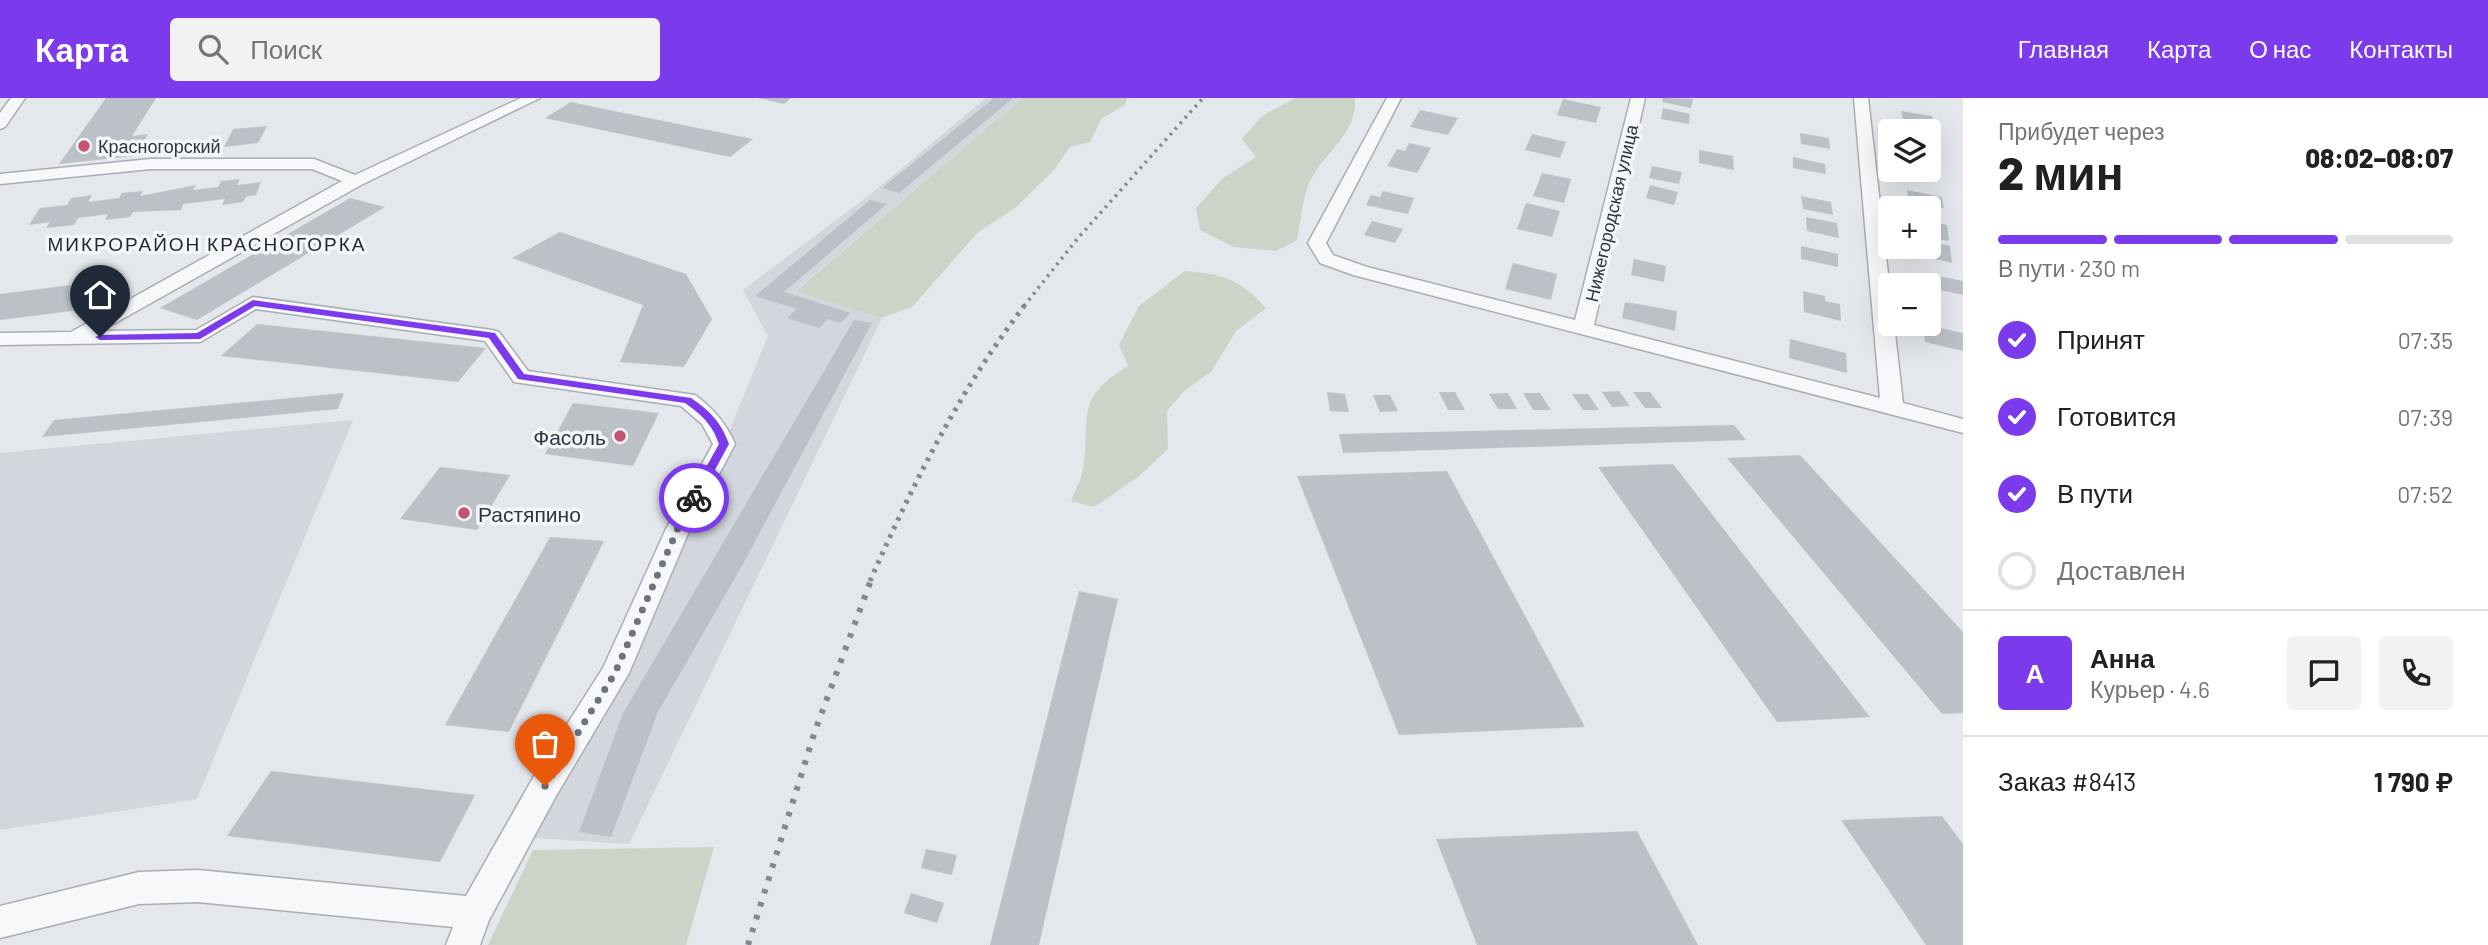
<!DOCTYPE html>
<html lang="ru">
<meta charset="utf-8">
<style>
:root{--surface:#fff;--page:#f2f2f2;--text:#202124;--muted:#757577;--line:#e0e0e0;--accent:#7c3aed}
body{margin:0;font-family:Barlow,sans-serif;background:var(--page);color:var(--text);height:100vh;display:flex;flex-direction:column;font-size:26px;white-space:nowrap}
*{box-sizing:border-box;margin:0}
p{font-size:23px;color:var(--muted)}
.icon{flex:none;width:38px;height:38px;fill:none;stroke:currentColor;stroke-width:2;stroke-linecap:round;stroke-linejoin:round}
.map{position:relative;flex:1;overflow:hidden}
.details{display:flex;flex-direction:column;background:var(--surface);width:525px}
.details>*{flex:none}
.fabs{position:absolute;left:1878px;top:21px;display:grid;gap:14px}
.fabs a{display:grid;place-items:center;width:63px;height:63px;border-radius:7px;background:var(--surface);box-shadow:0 7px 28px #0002;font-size:35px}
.pin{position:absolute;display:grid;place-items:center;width:60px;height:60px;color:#fff;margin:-72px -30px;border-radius:50% 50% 50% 0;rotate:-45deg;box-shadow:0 0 7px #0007}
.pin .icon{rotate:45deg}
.courier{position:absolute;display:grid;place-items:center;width:70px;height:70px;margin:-35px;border:5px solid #7c3aed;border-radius:50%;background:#fff;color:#222;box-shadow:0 2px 9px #0007}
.overview em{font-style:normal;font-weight:800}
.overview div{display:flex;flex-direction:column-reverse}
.overview{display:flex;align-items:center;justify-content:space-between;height:119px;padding:0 35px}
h1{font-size:46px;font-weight:800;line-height:52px}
.bar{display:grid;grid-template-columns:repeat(4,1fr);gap:10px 7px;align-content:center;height:84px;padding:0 35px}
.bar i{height:9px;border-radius:5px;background:var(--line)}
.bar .on{background:var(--accent)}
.bar p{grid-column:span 4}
.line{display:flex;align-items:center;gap:18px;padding:0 35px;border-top:2px solid var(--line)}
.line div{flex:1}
.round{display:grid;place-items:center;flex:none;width:74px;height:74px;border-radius:7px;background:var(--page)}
ol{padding:0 35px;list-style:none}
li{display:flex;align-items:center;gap:21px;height:77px}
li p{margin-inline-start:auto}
li .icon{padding:7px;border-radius:50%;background:var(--accent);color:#fff;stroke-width:4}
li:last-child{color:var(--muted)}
li i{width:38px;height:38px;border:4px solid var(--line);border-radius:50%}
header{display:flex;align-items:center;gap:42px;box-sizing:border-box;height:98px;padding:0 35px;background:var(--accent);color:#fff}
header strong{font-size:33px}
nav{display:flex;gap:38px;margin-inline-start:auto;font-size:24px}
.search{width:490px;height:63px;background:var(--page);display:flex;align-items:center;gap:18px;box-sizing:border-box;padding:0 24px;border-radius:7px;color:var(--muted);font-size:26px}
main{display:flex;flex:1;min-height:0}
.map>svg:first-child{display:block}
.built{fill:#d3d7dd}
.green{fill:#cbd4c6}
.building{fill:#bcc1c7}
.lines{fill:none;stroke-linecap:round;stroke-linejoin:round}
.street-casing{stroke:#a9aeb5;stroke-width:3}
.street{fill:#f7f8f9;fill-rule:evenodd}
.rail-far2{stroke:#7f8893;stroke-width:3.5;stroke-dasharray:2.5 5;stroke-linecap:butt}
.rail-far1{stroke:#7f8893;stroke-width:5;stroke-dasharray:3.5 6;stroke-linecap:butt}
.rail{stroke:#7f8893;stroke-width:6;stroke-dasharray:4.5 9;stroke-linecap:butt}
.route{fill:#7c3aed}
.done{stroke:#6d747d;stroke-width:7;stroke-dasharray:0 12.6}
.poi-dot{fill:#c4556e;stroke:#f4f6f8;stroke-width:2.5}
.labels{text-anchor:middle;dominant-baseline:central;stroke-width:7;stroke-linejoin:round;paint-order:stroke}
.far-poi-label{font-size:18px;fill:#2d3642;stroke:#f4f6f8;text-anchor:start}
.far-street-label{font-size:18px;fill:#2d3642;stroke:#f4f6f8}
.far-neighbourhood-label{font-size:19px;letter-spacing:2px;fill:#1f2733;stroke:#f4f6f8}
.poi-label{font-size:21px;fill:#2d3642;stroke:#f4f6f8;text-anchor:end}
</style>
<header>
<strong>Карта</strong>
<div class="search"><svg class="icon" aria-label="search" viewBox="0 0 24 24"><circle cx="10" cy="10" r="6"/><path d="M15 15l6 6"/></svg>Поиск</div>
<nav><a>Главная</a><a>Карта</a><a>О нас</a><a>Контакты</a></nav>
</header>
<main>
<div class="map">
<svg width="1963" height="847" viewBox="0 0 1963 847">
<rect width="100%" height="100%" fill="#e4e7eb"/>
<!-- built -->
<g class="built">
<path d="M986,0H1022L796,192L882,220L629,746L517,739L724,346L768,238L743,192L872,95Z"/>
<path d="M353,322L197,701L0,732V355Z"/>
</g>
<!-- green -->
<g class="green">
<path d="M1022,0H1127L1125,7L1102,20L1090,44L1070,49L1054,72L1015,110L978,134L912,209L882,220L796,193Z"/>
<path d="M1295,0H1355C1357,35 1328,51 1312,79C1303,95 1301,123 1297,142L1276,153L1234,149L1200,132L1196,110L1223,80L1256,59L1242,41L1262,18Z"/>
<path d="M1185,173C1225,177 1238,180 1266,210L1236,233L1211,274L1185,292L1167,313L1168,351L1138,379L1094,409L1071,403C1075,393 1081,382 1083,372C1092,319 1072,302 1128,268L1119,247L1139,208Z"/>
<path d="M714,749L686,847H488L533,752Z"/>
</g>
<!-- building -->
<g class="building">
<path d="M106,0H156L132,38L148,36L135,58L59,66Z"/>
<path d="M758,0H791L784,6Z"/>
<path d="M994,0H1013L899,95L882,90Z"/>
<path d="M1663,0L1693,1L1691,10L1662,4Z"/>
<path d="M1563,1L1601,9L1596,25L1557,17Z"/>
<path d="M571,4L614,13L753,41L730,59L545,20Z"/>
<path d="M1663,10L1690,16L1689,26L1661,21Z"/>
<path d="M1420,12L1458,20L1448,37L1410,29Z"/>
<path d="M1901,13L1932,18L1934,27L1903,22Z"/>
<path d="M267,28L258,45L224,49L233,31Z"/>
<path d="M1800,35L1829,40L1830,51L1801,46Z"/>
<path d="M1532,36L1566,44L1560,60L1525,52Z"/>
<path d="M1409,45L1431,50L1417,75L1387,68L1397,51L1405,53Z"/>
<path d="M1699,52L1733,58L1734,72L1699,65Z"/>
<path d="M1793,59L1825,66L1826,76L1793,70Z"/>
<path d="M1652,68L1682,74L1679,86L1649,80Z"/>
<path d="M1542,75L1571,81L1564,105L1533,98Z"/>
<path d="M240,81L237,87L261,84L256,97L246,99L243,104L222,107L225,101L183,106L181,112L133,114L130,119L105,122L108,116L78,120L74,127L46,130L50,124L29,127L40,110L67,107L71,100L92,97L88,104L119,100L122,95L143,93L140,98L196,87L193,92L218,89L221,83Z"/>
<path d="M1650,87L1678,94L1674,107L1646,100Z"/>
<path d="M1907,92L1942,99L1944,110L1908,103Z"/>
<path d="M1383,93L1414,100L1408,116L1366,107L1371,97L1380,99Z"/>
<path d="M1801,98L1831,104L1833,117L1803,111Z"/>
<path d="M350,100L385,109L197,222L160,210Z"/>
<path d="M870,102L887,106L784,194L851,215L840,225L828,221L819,230L787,220L797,211L755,198Z"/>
<path d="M1526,105L1560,113L1552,139L1517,131Z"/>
<path d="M1806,119L1837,125L1839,140L1807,133Z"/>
<path d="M1372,123L1403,131L1395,145L1364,137Z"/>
<path d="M1928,123L1947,127L1949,143L1928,139Z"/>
<path d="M560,134L686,176L712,221L684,269L620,264L643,207L512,160Z"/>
<path d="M1928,143L1950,148L1952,165L1910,155L1909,149H1928Z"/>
<path d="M1801,148L1838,156V169L1801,161Z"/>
<path d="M1634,161L1666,168L1664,184L1631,177Z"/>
<path d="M1513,165L1557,176L1551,202L1505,191Z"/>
<path d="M1928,176L1963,183V197L1930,190Z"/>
<path d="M111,182L95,210L0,222V196Z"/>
<path d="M1803,193L1825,198V203L1840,206L1841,223L1804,214Z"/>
<path d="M1625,204L1677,213L1675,233L1622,220Z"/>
<path d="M854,222L872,225L743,466L658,614L611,739L579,734L623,615Z"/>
<path d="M257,226L486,250L458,284L221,258Z"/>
<path d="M1923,226L1963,235V253L1925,244Z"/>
<path d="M1790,241L1846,255L1847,275L1789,260Z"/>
<path d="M1619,293L1630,308L1612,309L1602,294Z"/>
<path d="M1327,294L1345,296L1349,314L1330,313Z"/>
<path d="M1439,294H1455L1465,312H1448Z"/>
<path d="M1633,294H1650L1662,310H1645Z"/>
<path d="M344,295L338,311L42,339L54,322Z"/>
<path d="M1508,295L1517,311H1498L1489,296Z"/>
<path d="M1523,295H1540L1551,312H1533Z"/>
<path d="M1572,296H1588L1599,312H1583Z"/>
<path d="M1373,297H1390L1398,313L1380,314Z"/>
<path d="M573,305L659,315L633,368L545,356Z"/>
<path d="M1734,327L1746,342L1343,355L1339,336Z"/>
<path d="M1800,357L1963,534V615L1942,616L1727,360Z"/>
<path d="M1673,366L1870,619L1777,624L1598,369Z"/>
<path d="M440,369L510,377L477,432L400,421Z"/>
<path d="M1447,373L1585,629L1399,637L1297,378Z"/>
<path d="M550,439L604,443L509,634L445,627Z"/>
<path d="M1079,493L1118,501L1039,847H990Z"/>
<path d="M271,673L475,697L440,764L227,738Z"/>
<path d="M1942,718L1963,746V847H1926L1841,722Z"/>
<path d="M1637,733L1698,847H1477L1436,741Z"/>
<path d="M926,751L957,757L952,777L921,770Z"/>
<path d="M911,795L944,805L937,825L904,815Z"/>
</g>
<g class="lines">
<!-- street casing -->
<g class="street-casing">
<g id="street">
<path d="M11,0H25L5,29L0,31V15Z"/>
<path d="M521,0H540L361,87L101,233L196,232L253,199L492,232L499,234L528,273L695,297C713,310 726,325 735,346L690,431L629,575L556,698L489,822L480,847H446L453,829L198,804L139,806L0,840V808L139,774L198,772L466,798L534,678L603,570L666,431L713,346L702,326L681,308L514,284L485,243L256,211L200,244L0,247V235L71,234L342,83L312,71H151L0,86V76L151,61H314L355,77Z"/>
<path d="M1387,0H1401L1326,145L1333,157L1367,169L1575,222L1631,0H1645L1594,227L1880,300L1854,0H1868L1890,193V226H1894L1903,305L1963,321V335L1353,177L1320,165L1308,145Z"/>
</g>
</g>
<!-- street -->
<use href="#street" class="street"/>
<!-- rail-far2 -->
<path class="rail-far2" d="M1024,208L1078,140L1203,0"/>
<!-- rail-far1 -->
<path class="rail-far1" d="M870,483C913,386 960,291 1025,207"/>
<!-- rail -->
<path class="rail" d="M748,847L815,633L871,482"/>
</g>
<!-- route -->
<path class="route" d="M253,202L495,235L524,276L691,300C710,313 721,324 729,346L698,403H691L689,400L719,346C712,326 702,317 685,305L518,281L489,240L255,208L200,241L100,242L95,239L100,237L197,235Z"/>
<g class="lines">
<!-- done -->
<path class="done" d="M545,688L615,575L678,430L694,400"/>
</g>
<!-- markers -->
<g class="poi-dot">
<circle cx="84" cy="48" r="7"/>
<circle cx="620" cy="338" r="7"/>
<circle cx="464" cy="415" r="7"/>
</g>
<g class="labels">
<!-- far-poi labels -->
<g class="far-poi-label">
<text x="98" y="48">Красногорский</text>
</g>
<!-- far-street labels -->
<g class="far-street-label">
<text transform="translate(1611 115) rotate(-77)">Нижегородская улица</text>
</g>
<!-- far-neighbourhood labels -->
<g class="far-neighbourhood-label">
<text x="207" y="145">МИКРОРАЙОН КРАСНОГОРКА</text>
</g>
<!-- poi labels -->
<g class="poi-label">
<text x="606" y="338">Фасоль</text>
<text x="478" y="415" text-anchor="start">Растяпино</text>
</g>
</g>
</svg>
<div class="fabs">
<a><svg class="icon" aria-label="layers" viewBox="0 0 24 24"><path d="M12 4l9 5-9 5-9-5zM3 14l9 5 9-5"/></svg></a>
<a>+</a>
<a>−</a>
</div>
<div class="pin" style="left:545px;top:688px;background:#ea580c"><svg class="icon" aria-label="bag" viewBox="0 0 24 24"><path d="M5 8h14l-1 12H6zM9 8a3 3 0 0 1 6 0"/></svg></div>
<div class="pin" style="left:100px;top:239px;background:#1f2937"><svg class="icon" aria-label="home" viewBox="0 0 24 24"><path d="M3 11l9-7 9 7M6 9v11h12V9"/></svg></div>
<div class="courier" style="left:694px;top:400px"><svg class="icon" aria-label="bike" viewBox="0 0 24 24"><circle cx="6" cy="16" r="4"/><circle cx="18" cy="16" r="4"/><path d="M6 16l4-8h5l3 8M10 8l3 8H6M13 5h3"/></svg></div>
</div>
<section class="details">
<div class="overview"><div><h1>2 мин</h1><p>Прибудет через</p></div><em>08:02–08:07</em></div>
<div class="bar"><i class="on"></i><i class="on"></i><i class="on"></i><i></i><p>В пути · 230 m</p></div>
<ol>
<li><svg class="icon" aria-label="check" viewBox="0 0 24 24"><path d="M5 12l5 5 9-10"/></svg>Принят<p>07:35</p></li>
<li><svg class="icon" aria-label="check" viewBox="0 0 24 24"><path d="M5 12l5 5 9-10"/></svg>Готовится<p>07:39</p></li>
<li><svg class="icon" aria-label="check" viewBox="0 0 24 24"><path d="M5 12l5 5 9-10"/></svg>В пути<p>07:52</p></li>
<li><i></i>Доставлен</li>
</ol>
<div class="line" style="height:126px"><b class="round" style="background:var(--accent);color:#fff">А</b><div><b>Анна</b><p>Курьер · 4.6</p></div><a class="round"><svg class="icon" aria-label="chat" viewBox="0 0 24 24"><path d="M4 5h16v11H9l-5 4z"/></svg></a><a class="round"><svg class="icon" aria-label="phone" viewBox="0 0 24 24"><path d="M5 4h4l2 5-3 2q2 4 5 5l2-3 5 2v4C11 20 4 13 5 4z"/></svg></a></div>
<div class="line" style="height:91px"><div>Заказ #8413</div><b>1 790 ₽</b></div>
</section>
</main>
